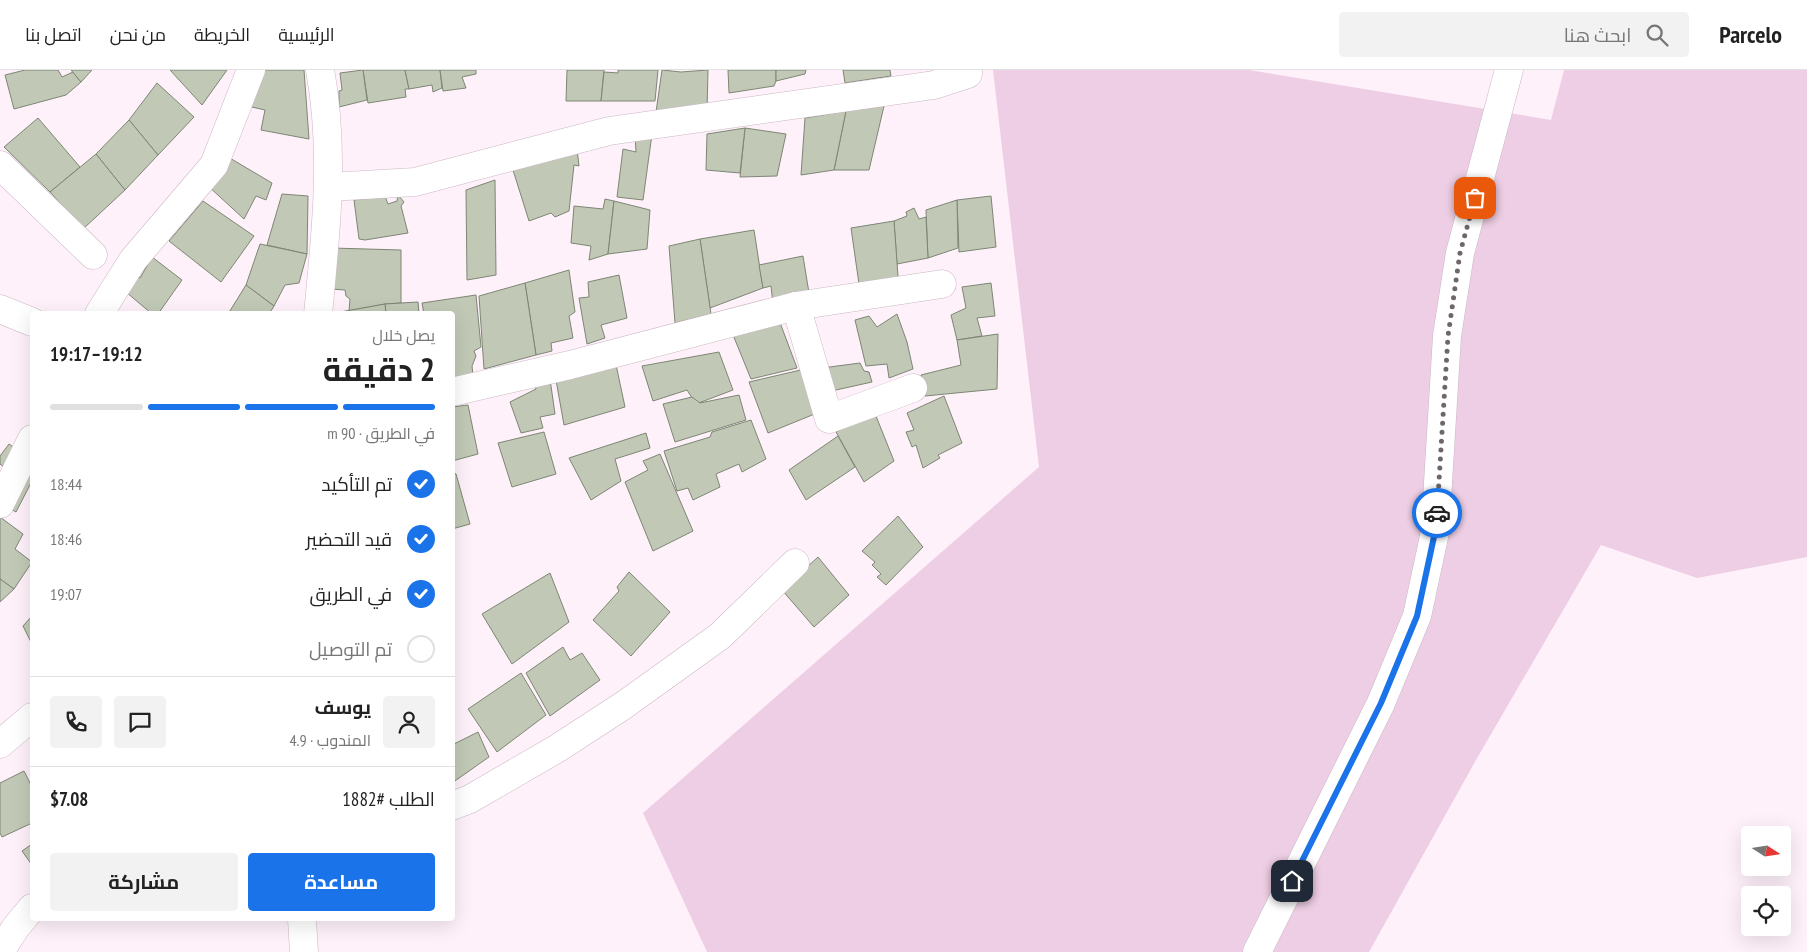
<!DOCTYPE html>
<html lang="ar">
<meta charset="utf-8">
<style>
:root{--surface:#fff;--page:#f2f2f2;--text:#222;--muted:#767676;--line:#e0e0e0;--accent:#1a73e8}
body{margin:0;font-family:"PT Sans Narrow",Cairo,sans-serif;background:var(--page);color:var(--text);direction:rtl;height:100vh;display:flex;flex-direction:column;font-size:19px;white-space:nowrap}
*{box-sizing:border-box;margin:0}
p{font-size:16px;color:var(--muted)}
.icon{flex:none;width:28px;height:28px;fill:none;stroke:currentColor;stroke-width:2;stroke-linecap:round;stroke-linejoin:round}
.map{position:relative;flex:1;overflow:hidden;direction:ltr}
.side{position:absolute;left:30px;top:241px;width:425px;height:610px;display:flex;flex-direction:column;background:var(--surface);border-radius:5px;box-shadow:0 5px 20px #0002;direction:rtl}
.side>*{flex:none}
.needle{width:32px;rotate:102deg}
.fabs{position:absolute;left:1741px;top:756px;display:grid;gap:10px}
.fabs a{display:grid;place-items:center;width:50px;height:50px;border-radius:5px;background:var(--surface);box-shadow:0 5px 20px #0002;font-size:25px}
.pin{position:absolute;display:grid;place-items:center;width:42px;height:42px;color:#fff;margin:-21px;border-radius:10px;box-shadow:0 2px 8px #0006}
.courier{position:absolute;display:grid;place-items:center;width:50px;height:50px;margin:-25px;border:4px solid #1a73e8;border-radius:50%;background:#fff;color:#222;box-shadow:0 1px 6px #0007}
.summary em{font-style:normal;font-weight:700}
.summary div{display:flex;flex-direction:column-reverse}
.summary{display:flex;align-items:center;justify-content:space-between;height:85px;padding:0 20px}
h1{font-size:32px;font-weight:700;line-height:38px}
.bar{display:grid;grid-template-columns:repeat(4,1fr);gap:8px 5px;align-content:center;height:60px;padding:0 20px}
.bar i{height:6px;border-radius:4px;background:var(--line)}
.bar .selected{background:var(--accent)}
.bar p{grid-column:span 4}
.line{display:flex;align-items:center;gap:12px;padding:0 20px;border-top:1px solid var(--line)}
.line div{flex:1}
.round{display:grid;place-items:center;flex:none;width:52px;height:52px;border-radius:5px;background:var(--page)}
ol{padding:0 20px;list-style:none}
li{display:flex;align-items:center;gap:15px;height:55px}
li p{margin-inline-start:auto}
li .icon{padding:5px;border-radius:50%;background:var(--accent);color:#fff;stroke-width:4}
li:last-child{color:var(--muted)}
li i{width:28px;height:28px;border:2px solid var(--line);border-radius:50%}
.button{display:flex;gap:10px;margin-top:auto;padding:10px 20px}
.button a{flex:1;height:58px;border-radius:5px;background:var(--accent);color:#fff;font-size:20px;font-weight:700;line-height:58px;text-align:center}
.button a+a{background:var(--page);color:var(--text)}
header{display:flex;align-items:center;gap:30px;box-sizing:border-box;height:70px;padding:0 25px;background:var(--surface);border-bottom:1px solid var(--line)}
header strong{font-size:24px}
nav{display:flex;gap:28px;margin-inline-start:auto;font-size:18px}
.search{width:350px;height:45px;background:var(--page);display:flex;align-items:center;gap:12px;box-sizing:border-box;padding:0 18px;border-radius:5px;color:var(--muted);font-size:19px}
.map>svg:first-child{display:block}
.green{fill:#eecee4}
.building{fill:#c1c9b6;stroke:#7d8674}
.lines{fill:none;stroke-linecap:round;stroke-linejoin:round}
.minor-casing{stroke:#cbb7c4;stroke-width:29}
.minor{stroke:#fff;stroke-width:28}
.done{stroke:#6f666c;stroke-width:5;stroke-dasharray:0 9}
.route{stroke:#1a73e8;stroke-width:6}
</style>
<header>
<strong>Parcelo</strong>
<div class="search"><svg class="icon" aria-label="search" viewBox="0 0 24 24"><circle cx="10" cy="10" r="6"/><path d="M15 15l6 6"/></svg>ابحث هنا</div>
<nav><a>الرئيسية</a><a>الخريطة</a><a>من نحن</a><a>اتصل بنا</a></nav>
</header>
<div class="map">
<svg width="1807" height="882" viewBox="0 0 1807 882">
<rect width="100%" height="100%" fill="#fef1fa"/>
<!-- green -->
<path class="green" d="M993,0H1249L1551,50L1564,0H1807V487L1697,508L1601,475L1476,690L1369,882H707L643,743L1039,397Z"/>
<!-- building -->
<g class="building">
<path d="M25,0H58L62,7L73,2L81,12L66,25L14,39L5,5Z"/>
<path d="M71,0H92L81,12Z"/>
<path d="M170,0H227L202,35Z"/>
<path d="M254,0H304L309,69L261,60L265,40L234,33Z"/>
<path d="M363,0H405L409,19H405L406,27L368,33Z"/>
<path d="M363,0L367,30L339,37V21L342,20L340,3Z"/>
<path d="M405,0H440L442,18L433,22L432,15L409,19Z"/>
<path d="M440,0H476V4L462,7L466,18L443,21Z"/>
<path d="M567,0H604L601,31H566Z"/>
<path d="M618,0H658L655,31H601L604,2L618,3Z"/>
<path d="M662,0L681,2L708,0L707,42H656Z"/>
<path d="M728,0H776V11L774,16L729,23Z"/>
<path d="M776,0H806L805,4L776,11Z"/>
<path d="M843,0H890L891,6L845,13Z"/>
<path d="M157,13L194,47L158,85L129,50Z"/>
<path d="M884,36L869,100H834L846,41Z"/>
<path d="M846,41L834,100L801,105L805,48Z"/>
<path d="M38,48L80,97L50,122L4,77Z"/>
<path d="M129,50L158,85L125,120L96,84Z"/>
<path d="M745,58L786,64L777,106L740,107Z"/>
<path d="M745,58L740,103L706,100L707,64Z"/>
<path d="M652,64L643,130L617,127L623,79L636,82L635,65Z"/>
<path d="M577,79L579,96L574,95L569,141L555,147L551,143L529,151L513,100Z"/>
<path d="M96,84L125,120L83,159L50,122Z"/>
<path d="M223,84L272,113L266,130L256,126L244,149L207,115Z"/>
<path d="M495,110L496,205L467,210L466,120Z"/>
<path d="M282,124L308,126L307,184L267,175Z"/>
<path d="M398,125L404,132L401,136L408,163L365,170L359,169L354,130L385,126L388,134L397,131Z"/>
<path d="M991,126L996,177L959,182L957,130Z"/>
<path d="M605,129L614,131L608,184L589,190L591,176L571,173L574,136L603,139Z"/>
<path d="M957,130L958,178L928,188L926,140Z"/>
<path d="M203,131L254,166L221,212L169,171Z"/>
<path d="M614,131L650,140L647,179L608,184Z"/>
<path d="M914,138L919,149L926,147L928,188L897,194L894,151L907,146L906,142Z"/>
<path d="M894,151L898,206L885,214L860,221L851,158Z"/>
<path d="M754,160L763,218L710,238L700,169Z"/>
<path d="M700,169L711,244L675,253L669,176Z"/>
<path d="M260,174L307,184L299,213L285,215L274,236L246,215Z"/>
<path d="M332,178L401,180V233L385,234L349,241L350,229L346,226L345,220L331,219Z"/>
<path d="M803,186L809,223L773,234L771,216L763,218L759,195Z"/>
<path d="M152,187L182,210L158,244H152L113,211L123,198L140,208Z"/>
<path d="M569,200L575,242L569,246L573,268L551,273L552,281L536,285L525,213Z"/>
<path d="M619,205L627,248L601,255L605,268L587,274L579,228L589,227L588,212Z"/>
<path d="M525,213L536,285L484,299L479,226Z"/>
<path d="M991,213L995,246L977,248L982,266L957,270L951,245L966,238L962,217Z"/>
<path d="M246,215L274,236L269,244H228Z"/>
<path d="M476,225L481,277L474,281L476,286L472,296L473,305L452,309V244H424L422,233Z"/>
<path d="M418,232L419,244H386L385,234Z"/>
<path d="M385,234L386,244H340V242Z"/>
<path d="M897,244L907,272L913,299L889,308L887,294L866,296L855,250L869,246L877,257Z"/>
<path d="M779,250L797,298L751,309L731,260Z"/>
<path d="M998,264L997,319L925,326L921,305L961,295L957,270Z"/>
<path d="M719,282L733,320L696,334L687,320L653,331L642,296Z"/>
<path d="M615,290L625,337L564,355L556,310Z"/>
<path d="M860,293L864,301L869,302L872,312L827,322L822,298Z"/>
<path d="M805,299L817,343L768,363L749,312Z"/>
<path d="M550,309L555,344L540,347L543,358L521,363L510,332L536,319L534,311Z"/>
<path d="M739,325L746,350L675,372L663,334L692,327L700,333Z"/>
<path d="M944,326L962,373L938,385L940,388L923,398L916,375L912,377L906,362L914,360L907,343Z"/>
<path d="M468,335L478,384L452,391V337Z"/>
<path d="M874,341L894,391L864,412L836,362Z"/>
<path d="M751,350L766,389L742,402L739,394L716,404L720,417L693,430L688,418L677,421L664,381L710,367L712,362Z"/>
<path d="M544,362L556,404L512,417L498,373Z"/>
<path d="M646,363L650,378L615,389L621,411L591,430L569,388Z"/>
<path d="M838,366L855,397L806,430L789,400Z"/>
<path d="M9,374L32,390V411L16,442L0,433L8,400L0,394V386Z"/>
<path d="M660,384L693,461L653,481L625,412L648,400L643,391Z"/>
<path d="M452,402L456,404L470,454L452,459Z"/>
<path d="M898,446L923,477L886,515L877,507L881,504L872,495L875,492L862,481Z"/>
<path d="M0,447L23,464L15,479L32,492L14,519L0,509Z"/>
<path d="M818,487L849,525L814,557L782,520Z"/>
<path d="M629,502L670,542L631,586L593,550L619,521L617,517Z"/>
<path d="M550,503L569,552L512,594L482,544Z"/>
<path d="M0,509L14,519L0,532Z"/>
<path d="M32,546V574L23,556Z"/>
<path d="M563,577L570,590L582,583L600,610L550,646L526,603Z"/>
<path d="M521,603L546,645L497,682L468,639Z"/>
<path d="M478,662L489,687L452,713V675Z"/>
<path d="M24,701L32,717V753L2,767L0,763V713Z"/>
<path d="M32,774V795L22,781Z"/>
</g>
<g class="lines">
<!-- minor casing -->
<g class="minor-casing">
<g id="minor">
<path d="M0,95L93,185"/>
<path d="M329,117L415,112L609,61L934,15L968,4V0"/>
<path d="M796,236L829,349L913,318"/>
<path d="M0,239L32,252"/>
<path d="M99,244L133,190L214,95L251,0"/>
<path d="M318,244C326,164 335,80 320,0"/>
<path d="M452,322L570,295L796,236L942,214"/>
<path d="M0,434L32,369"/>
<path d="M0,674L32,647"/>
<path d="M452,736L470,729L558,678L624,635L720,566L795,493"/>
<path d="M302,849L304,882"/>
<path d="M0,882L16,857L32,838"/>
<path d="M1257,882L1381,633L1417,546L1435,462L1447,266L1460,183L1509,0"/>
</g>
</g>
<!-- minor -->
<use href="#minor" class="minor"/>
</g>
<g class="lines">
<!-- done -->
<path class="done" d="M1437,443L1448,266L1460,183L1475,128"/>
<!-- route -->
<path class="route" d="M1292,811L1381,633L1417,546L1435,462L1437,443"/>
</g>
</svg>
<div class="fabs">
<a><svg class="needle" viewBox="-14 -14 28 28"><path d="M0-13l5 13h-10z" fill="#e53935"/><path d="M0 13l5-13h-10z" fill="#767676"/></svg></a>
<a><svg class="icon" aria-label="locate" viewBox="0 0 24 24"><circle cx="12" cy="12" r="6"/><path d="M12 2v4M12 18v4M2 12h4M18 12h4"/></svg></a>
</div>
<div class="pin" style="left:1475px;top:128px;background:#ea580c"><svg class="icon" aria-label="bag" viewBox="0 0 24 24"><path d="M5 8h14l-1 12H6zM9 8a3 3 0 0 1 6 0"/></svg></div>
<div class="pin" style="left:1292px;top:811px;background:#1f2937"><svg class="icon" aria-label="home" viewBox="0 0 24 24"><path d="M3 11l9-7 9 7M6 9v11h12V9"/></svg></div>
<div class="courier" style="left:1437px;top:443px"><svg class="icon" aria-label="car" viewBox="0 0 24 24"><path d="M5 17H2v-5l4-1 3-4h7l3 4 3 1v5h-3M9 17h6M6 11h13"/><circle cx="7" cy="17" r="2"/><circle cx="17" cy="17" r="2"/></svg></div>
<section class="side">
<div class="summary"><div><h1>2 دقيقة</h1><p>يصل خلال</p></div><em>19:12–19:17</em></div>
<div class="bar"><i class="selected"></i><i class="selected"></i><i class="selected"></i><i></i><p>في الطريق · 90 m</p></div>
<ol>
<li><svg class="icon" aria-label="check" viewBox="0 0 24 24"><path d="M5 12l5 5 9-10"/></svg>تم التأكيد<p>18:44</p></li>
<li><svg class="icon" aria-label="check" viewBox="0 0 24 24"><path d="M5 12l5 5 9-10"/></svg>قيد التحضير<p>18:46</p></li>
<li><svg class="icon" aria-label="check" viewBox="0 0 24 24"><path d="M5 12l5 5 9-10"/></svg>في الطريق<p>19:07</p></li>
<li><i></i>تم التوصيل</li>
</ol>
<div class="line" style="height:90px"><a class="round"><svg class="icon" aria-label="person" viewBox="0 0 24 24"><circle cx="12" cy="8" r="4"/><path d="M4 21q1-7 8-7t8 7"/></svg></a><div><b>يوسف</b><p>المندوب · 4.9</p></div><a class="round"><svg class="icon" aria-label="chat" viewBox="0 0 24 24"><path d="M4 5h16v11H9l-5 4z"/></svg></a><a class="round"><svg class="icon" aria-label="phone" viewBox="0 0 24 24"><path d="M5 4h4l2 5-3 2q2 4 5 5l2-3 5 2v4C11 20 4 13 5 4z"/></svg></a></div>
<div class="line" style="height:65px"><div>الطلب #1882</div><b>$7.08</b></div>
<div class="button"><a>مساعدة</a><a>مشاركة</a></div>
</section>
</div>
